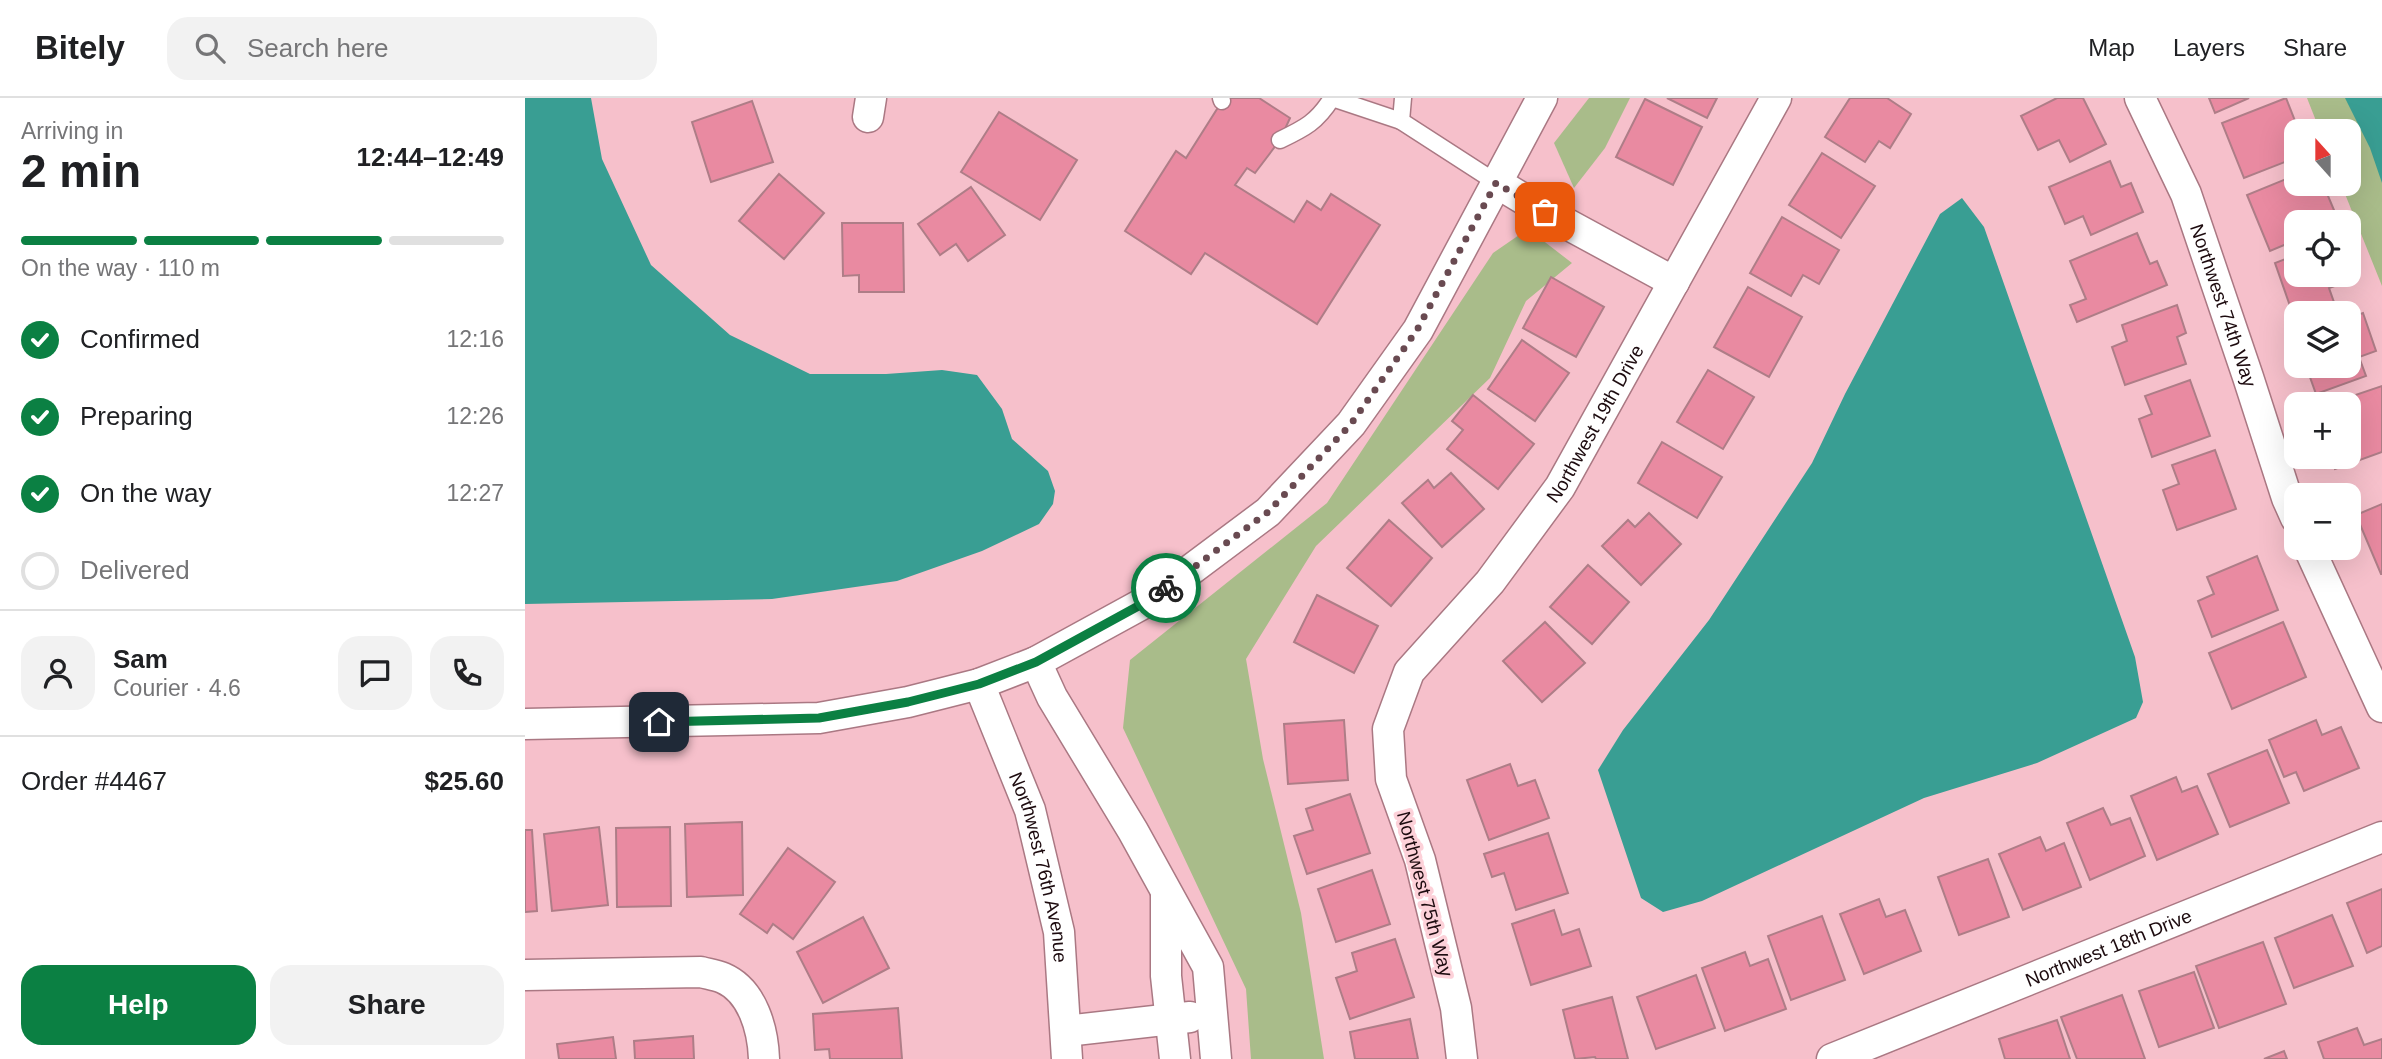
<!DOCTYPE html>
<meta charset="utf-8">
<style>
:root{--surface:#fff;--page:#f2f2f2;--text:#202124;--muted:#757577;--line:#e0e0e0;--accent:#0b8043}
body{margin:0;font-family:Helvetica,sans-serif;background:var(--page);color:var(--text);height:100vh;display:flex;flex-direction:column;font-size:26px;white-space:nowrap}
*{box-sizing:border-box;margin:0}
p{font-size:23px;color:var(--muted)}
.icon{flex:none;width:38px;height:38px;fill:none;stroke:currentColor;stroke-width:2;stroke-linecap:round;stroke-linejoin:round}
.map{position:relative;flex:1;overflow:hidden}
.panel{display:flex;flex-direction:column;background:var(--surface);width:525px}
.panel>*{flex:none}
.needle{width:46px;rotate:339deg}
.buttons{position:absolute;left:1759px;top:21px;display:grid;gap:14px}
.buttons a{display:grid;place-items:center;width:77px;height:77px;border-radius:14px;background:var(--surface);box-shadow:0 7px 28px #0002;font-size:35px}
.pin{position:absolute;display:grid;place-items:center;width:60px;height:60px;color:#fff;margin:-30px;border-radius:14px;box-shadow:0 4px 10px #0006}
.courier{position:absolute;display:grid;place-items:center;width:70px;height:70px;margin:-35px;border:5px solid #0b8043;border-radius:50%;background:#fff;color:#222;box-shadow:0 2px 9px #0007}
.headline em{font-style:normal;font-weight:600}
.headline div{display:flex;flex-direction:column-reverse}
.headline{display:flex;align-items:center;justify-content:space-between;height:119px;padding:0 21px}
h1{font-size:46px;font-weight:600;line-height:52px}
.bar{display:grid;grid-template-columns:repeat(4,1fr);gap:10px 7px;align-content:center;height:84px;padding:0 21px}
.bar i{height:9px;border-radius:5px;background:var(--line)}
.bar .selected{background:var(--accent)}
.bar p{grid-column:span 4}
.line{display:flex;align-items:center;gap:18px;padding:0 21px;border-top:2px solid var(--line)}
.line div{flex:1}
.round{display:grid;place-items:center;flex:none;width:74px;height:74px;border-radius:21px;background:var(--page)}
ol{padding:0 21px;list-style:none}
li{display:flex;align-items:center;gap:21px;height:77px}
li p{margin-inline-start:auto}
li .icon{padding:7px;border-radius:50%;background:var(--accent);color:#fff;stroke-width:4}
li:last-child{color:var(--muted)}
li i{width:38px;height:38px;border:4px solid var(--line);border-radius:50%}
.action{display:flex;gap:14px;margin-top:auto;padding:14px 21px}
.action a{flex:1;height:80px;border-radius:21px;background:var(--accent);color:#fff;font-size:28px;font-weight:600;line-height:80px;text-align:center}
.action a+a{background:var(--page);color:var(--text)}
header{display:flex;align-items:center;gap:42px;box-sizing:border-box;height:98px;padding:0 35px;background:var(--surface);border-bottom:2px solid var(--line)}
header strong{font-size:33px}
nav{display:flex;gap:38px;margin-inline-start:auto;font-size:24px}
.search{width:490px;height:63px;background:var(--page);display:flex;align-items:center;gap:18px;box-sizing:border-box;padding:0 24px;border-radius:21px;color:var(--muted);font-size:26px}
main{display:flex;flex:1;min-height:0}
.map>svg:first-child{display:block}
.green{fill:#a9bc8a}
.water{fill:#399e93}
.building{fill:#e98aa1;stroke:#ae7d87;stroke-width:2}
.lines{fill:none;stroke-linecap:round;stroke-linejoin:round}
.lane-casing{stroke:#aa7883;stroke-width:19}
.street-casing{stroke:#aa7883;stroke-width:33}
.lane{stroke:#fff;stroke-width:16}
.street{stroke:#fff;stroke-width:30}
.done{stroke:#694a51;stroke-width:7;stroke-dasharray:0 12.6}
.route{stroke:#0b8043;stroke-width:9}
.labels{text-anchor:middle;dominant-baseline:central;stroke-width:7;stroke-linejoin:round;paint-order:stroke}
.street-label{font-size:19px;fill:#1d0b0f;stroke:#fdd1d9}
</style>
<header>
<strong>Bitely</strong>
<div class="search"><svg class="icon" aria-label="search" viewBox="0 0 24 24"><circle cx="10" cy="10" r="6"/><path d="M15 15l6 6"/></svg>Search here</div>
<nav><a>Map</a><a>Layers</a><a>Share</a></nav>
</header>
<main>
<section class="panel">
<div class="headline"><div><h1>2 min</h1><p>Arriving in</p></div><em>12:44–12:49</em></div>
<div class="bar"><i class="selected"></i><i class="selected"></i><i class="selected"></i><i></i><p>On the way · 110 m</p></div>
<ol>
<li><svg class="icon" aria-label="check" viewBox="0 0 24 24"><path d="M5 12l5 5 9-10"/></svg>Confirmed<p>12:16</p></li>
<li><svg class="icon" aria-label="check" viewBox="0 0 24 24"><path d="M5 12l5 5 9-10"/></svg>Preparing<p>12:26</p></li>
<li><svg class="icon" aria-label="check" viewBox="0 0 24 24"><path d="M5 12l5 5 9-10"/></svg>On the way<p>12:27</p></li>
<li><i></i>Delivered</li>
</ol>
<div class="line" style="height:126px"><a class="round"><svg class="icon" aria-label="person" viewBox="0 0 24 24"><circle cx="12" cy="8" r="4"/><path d="M4 21q1-7 8-7t8 7"/></svg></a><div><b>Sam</b><p>Courier · 4.6</p></div><a class="round"><svg class="icon" aria-label="chat" viewBox="0 0 24 24"><path d="M4 5h16v11H9l-5 4z"/></svg></a><a class="round"><svg class="icon" aria-label="phone" viewBox="0 0 24 24"><path d="M5 4h4l2 5-3 2q2 4 5 5l2-3 5 2v4C11 20 4 13 5 4z"/></svg></a></div>
<div class="line" style="height:91px"><div>Order #4467</div><b>$25.60</b></div>
<div class="action"><a>Help</a><a>Share</a></div>
</section>
<div class="map">
<svg width="1857" height="961" viewBox="0 0 1857 961">
<rect width="100%" height="100%" fill="#f6c0cb"/>
<!-- green -->
<g class="green">
<path d="M1064,0H1105L1080,50L1049,90L1029,45Z"/>
<path d="M1782,0H1857V188L1816,86H1824V33H1795Z"/>
<path d="M1003,131L1047,165L1001,203L965,280L791,448L721,561L738,661L776,815L799,961H726L721,891L598,630L605,562L802,405L968,155Z"/>
</g>
<!-- water -->
<g class="water">
<path d="M0,0H66L77,61L126,167L205,237L285,276H361L417,272L452,277L477,311L487,341L523,373L530,393L528,406L514,426L457,453L372,483L247,501L0,506Z"/>
<path d="M1820,0H1857V85L1845,50Z"/>
<path d="M1437,100L1459,129L1610,559L1618,604L1611,620L1512,665L1399,700L1177,803L1138,814L1116,800L1073,672L1098,632L1184,522L1287,365L1320,296L1415,116Z"/>
</g>
<!-- building -->
<g class="building">
<path d="M699,0H734L765,20L755,42L730,75L722,70L710,87L769,124L782,103L796,112L806,96L855,127L792,226L680,155L666,176L600,133L651,53L661,60Z"/>
<path d="M1142,0H1192L1182,20Z"/>
<path d="M1325,0H1362L1386,16L1365,50L1354,43L1340,64L1300,39Z"/>
<path d="M1532,0H1558L1581,46L1545,64L1534,42L1513,52L1496,18Z"/>
<path d="M1684,0H1724L1690,15Z"/>
<path d="M1761,0L1774,33H1771V37L1762,40L1770,60L1719,80L1697,25Z"/>
<path d="M1120,1L1177,29L1148,87L1091,59Z"/>
<path d="M227,3L248,64L186,84L167,24Z"/>
<path d="M474,14L552,62L515,122L436,74Z"/>
<path d="M1297,55L1350,88L1316,140L1264,107Z"/>
<path d="M1585,63L1596,89L1606,85L1618,114L1566,137L1558,118L1540,126L1524,89Z"/>
<path d="M254,76L299,115L259,161L214,123Z"/>
<path d="M1771,77V86H1798L1814,124H1771V142L1745,153L1722,97Z"/>
<path d="M446,89L480,137L443,163L431,146L415,157L393,126Z"/>
<path d="M1257,119L1314,152L1294,186L1278,177L1266,198L1225,175Z"/>
<path d="M317,125H378L379,194H334V177L318,178Z"/>
<path d="M1612,135L1625,166L1632,163L1642,187L1552,224L1545,207L1561,201L1545,163Z"/>
<path d="M1771,157V177H1822L1824,183L1804,190L1811,210L1797,215H1771V225L1750,165Z"/>
<path d="M1026,179L1079,209L1051,259L998,230Z"/>
<path d="M1223,189L1277,219L1244,279L1189,249Z"/>
<path d="M1652,207L1661,235L1652,239L1661,266L1600,287L1587,249L1602,243L1597,227Z"/>
<path d="M1838,215L1851,253L1834,259L1841,278L1791,296L1781,268H1824V220Z"/>
<path d="M997,242L1044,275L1010,323L963,291Z"/>
<path d="M1183,272L1229,299L1198,351L1152,324Z"/>
<path d="M1665,282L1685,338L1627,359L1614,321L1627,316L1620,298Z"/>
<path d="M1857,288V354L1810,371L1806,359H1824V306H1804Z"/>
<path d="M948,297L1009,346L973,391L922,351L938,332L927,323Z"/>
<path d="M1137,344L1197,379L1172,420L1113,385Z"/>
<path d="M1690,352L1711,411L1652,432L1638,392L1654,386L1647,367Z"/>
<path d="M926,375L959,411L917,449L877,405L903,382L909,390Z"/>
<path d="M1857,406V476H1856L1831,417Z"/>
<path d="M1124,415L1156,446L1116,487L1077,448L1103,422L1110,429Z"/>
<path d="M864,422L907,460L866,508L822,470Z"/>
<path d="M1732,458L1753,512L1687,539L1673,503L1689,496L1682,479Z"/>
<path d="M1063,467L1104,504L1067,546L1025,509Z"/>
<path d="M792,497L853,528L829,575L769,544Z"/>
<path d="M1020,524L1060,565L1017,604L978,563Z"/>
<path d="M1758,524L1781,579L1707,611L1684,555Z"/>
<path d="M819,622L823,682L763,686L759,626Z"/>
<path d="M1791,622L1797,637L1816,629L1834,670L1779,693L1771,674L1759,679L1744,642Z"/>
<path d="M1742,652L1764,705L1705,729L1683,676Z"/>
<path d="M985,666L993,688L1010,682L1024,720L964,742L942,682Z"/>
<path d="M1651,679L1657,694L1672,688L1693,736L1632,762L1606,698Z"/>
<path d="M825,696L845,755L782,776L769,738L788,732L781,711Z"/>
<path d="M1578,710L1586,727L1605,720L1620,758L1565,782L1542,725Z"/>
<path d="M217,724L218,797L162,799L160,726Z"/>
<path d="M74,729L83,807L27,813L19,736Z"/>
<path d="M145,729L146,808L92,809L91,730Z"/>
<path d="M0,732H7L12,813L0,814Z"/>
<path d="M1023,735L1043,795L991,812L979,775L967,779L959,756Z"/>
<path d="M1515,739L1521,753L1539,745L1556,789L1498,812L1474,756Z"/>
<path d="M263,750L310,784L268,841L248,826L242,835L215,816Z"/>
<path d="M1463,761L1484,819L1434,837L1413,779Z"/>
<path d="M847,772L865,826L811,844L793,791Z"/>
<path d="M1857,791V848L1842,855L1822,805Z"/>
<path d="M1354,801L1361,819L1380,812L1396,853L1339,876L1315,816Z"/>
<path d="M1029,812L1037,837L1054,831L1066,868L1006,887L987,826Z"/>
<path d="M1807,817L1828,868L1769,890L1750,840Z"/>
<path d="M1297,818L1320,882L1266,902L1243,838Z"/>
<path d="M338,819L364,870L298,905L272,854Z"/>
<path d="M870,841L889,899L825,921L811,880L832,873L827,855Z"/>
<path d="M1738,844L1761,906L1694,930L1671,868Z"/>
<path d="M1220,854L1225,868L1243,861L1261,911L1200,933L1177,870Z"/>
<path d="M1669,874L1689,930L1634,949L1614,893Z"/>
<path d="M1171,877L1190,930L1131,951L1112,899Z"/>
<path d="M1597,897L1620,961H1552L1536,919Z"/>
<path d="M1087,899L1103,961H1071L1070,959L1050,961L1038,912Z"/>
<path d="M373,910L377,961H305L304,951L290,952L288,916Z"/>
<path d="M885,921L893,961H830L825,934Z"/>
<path d="M1532,922L1545,961H1480L1474,941Z"/>
<path d="M1832,930L1839,947L1857,941V961H1799L1793,944Z"/>
<path d="M168,938L169,961H110L109,943Z"/>
<path d="M88,939L91,961H34L32,946Z"/>
<path d="M1759,953L1762,961H1739Z"/>
</g>
<g class="lines">
<!-- lane casing -->
<g class="lane-casing">
<g id="lane">
<path d="M696,0L697,3"/>
<path d="M807,0L876,23"/>
<path d="M878,0L876,23L972,85"/>
<path d="M755,42C780,30 792,24 807,0"/>
</g>
</g>
<!-- street casing -->
<g class="street-casing">
<g id="street">
<path id="s1" d="M1615,0L1661,96L1723,279L1762,400L1771,420"/>
<path d="M343,19L346,0"/>
<path d="M972,85L1020,114L1149,184"/>
<path d="M1784,450L1857,609"/>
<path d="M511,564L527,599L608,733L683,869L691,961"/>
<path id="s2" d="M454,586L505,712L534,834L542,961"/>
<path d="M0,626L294,620L383,604L454,586L511,564L628,500L743,414L826,326L893,232L1017,0"/>
<path d="M641,797V878L650,961"/>
<path d="M0,877L176,874C183,876 191,877 198,880C228,893 238,932 239,961"/>
<path d="M541,933L665,919"/>
<path id="s3" d="M937,961L931,910L895,762L866,681L863,631L884,574L965,484L1035,389L1251,0"/>
<path id="s4" d="M1307,961L1857,739"/>
</g>
</g>
<!-- lane -->
<use href="#lane" class="lane"/>
<!-- street -->
<use href="#street" class="street"/>
</g>
<g class="lines">
<!-- done -->
<path class="done" d="M641,490L743,414L826,326L892,232L971,85L1020,114"/>
<!-- route -->
<path class="route" d="M134,624L294,620L383,604L454,586L511,564L628,500L641,490"/>
</g>
<g class="labels">
<!-- street labels -->
<g class="street-label">
<text stroke="none"><textPath href="#s1" startOffset="224">Northwest 74th Way</textPath></text>
<text stroke="none"><textPath href="#s3" startOffset="712">Northwest 19th Drive</textPath></text>
<text stroke="none"><textPath href="#s2" startOffset="194">Northwest 76th Avenue</textPath></text>
<text transform="translate(900 796) rotate(75)">Northwest 75th Way</text>
<text stroke="none"><textPath href="#s4" startOffset="298">Northwest 18th Drive</textPath></text>
</g>
</g>
</svg>
<div class="buttons">
<a><svg class="needle" viewBox="-14 -14 28 28"><path d="M0-13l5 13h-10z" fill="#e53935"/><path d="M0 13l5-13h-10z" fill="#757577"/></svg></a>
<a><svg class="icon" aria-label="locate" viewBox="0 0 24 24"><circle cx="12" cy="12" r="6"/><path d="M12 2v4M12 18v4M2 12h4M18 12h4"/></svg></a>
<a><svg class="icon" aria-label="layers" viewBox="0 0 24 24"><path d="M12 4l9 5-9 5-9-5zM3 14l9 5 9-5"/></svg></a>
<a>+</a>
<a>−</a>
</div>
<div class="pin" style="left:1020px;top:114px;background:#ea580c"><svg class="icon" aria-label="bag" viewBox="0 0 24 24"><path d="M5 8h14l-1 12H6zM9 8a3 3 0 0 1 6 0"/></svg></div>
<div class="pin" style="left:134px;top:624px;background:#1f2937"><svg class="icon" aria-label="home" viewBox="0 0 24 24"><path d="M3 11l9-7 9 7M6 9v11h12V9"/></svg></div>
<div class="courier" style="left:641px;top:490px"><svg class="icon" aria-label="bike" viewBox="0 0 24 24"><circle cx="6" cy="16" r="4"/><circle cx="18" cy="16" r="4"/><path d="M6 16l4-8h5l3 8M10 8l3 8H6M13 5h3"/></svg></div>
</div>
</main>
